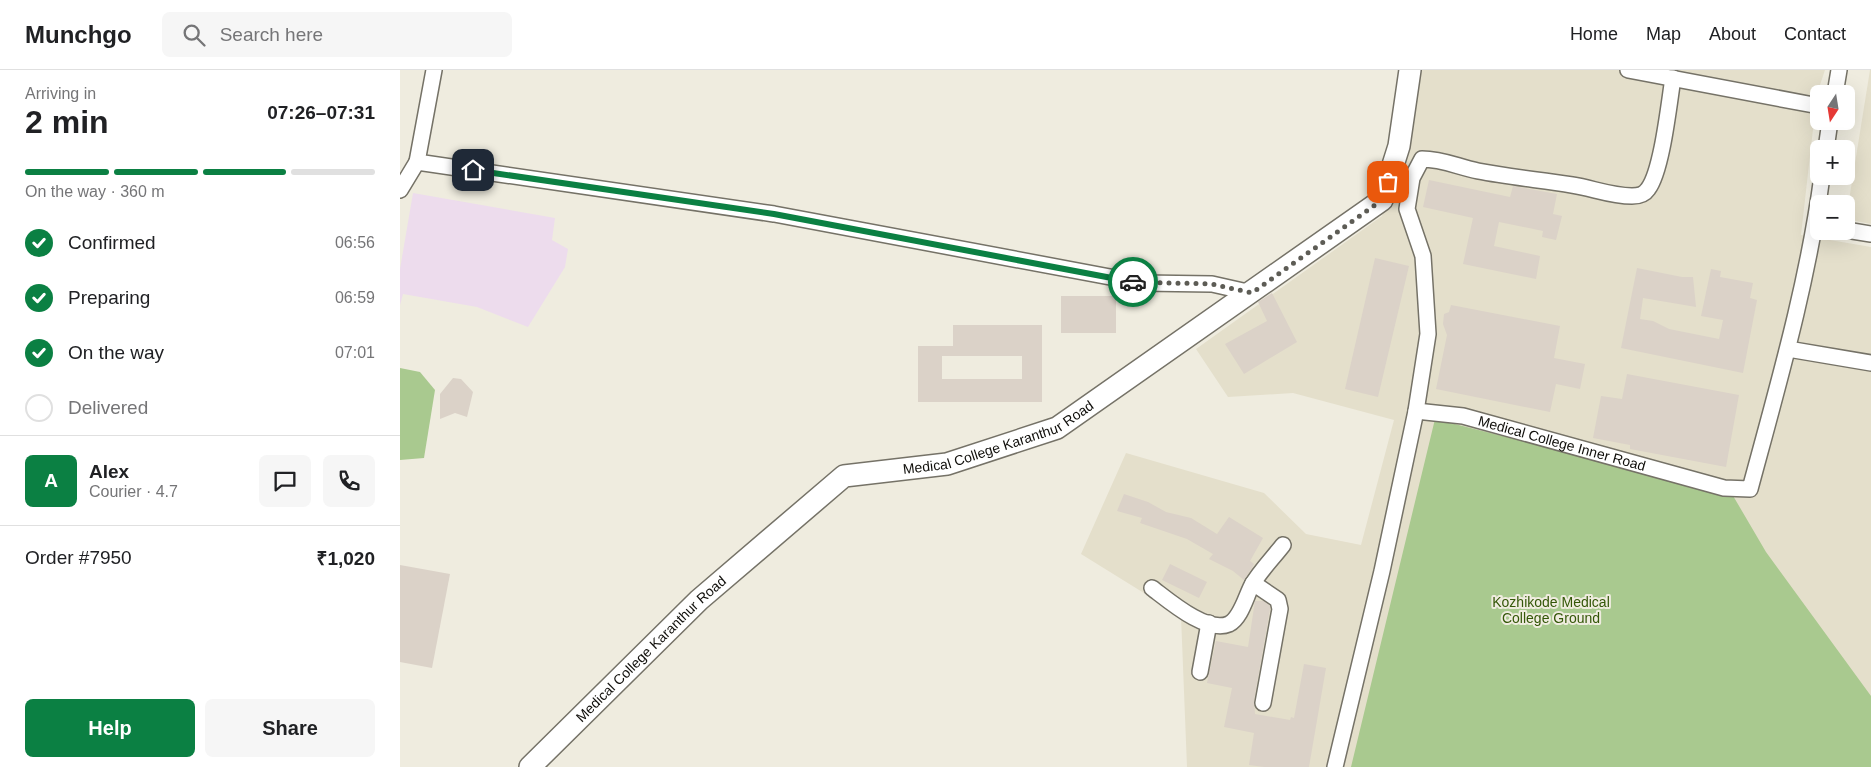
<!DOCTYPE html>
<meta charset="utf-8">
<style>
:root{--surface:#fff;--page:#f6f6f6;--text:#202124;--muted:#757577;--line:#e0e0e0;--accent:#0b8043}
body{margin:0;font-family:Arial,sans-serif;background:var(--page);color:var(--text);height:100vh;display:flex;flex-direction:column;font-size:19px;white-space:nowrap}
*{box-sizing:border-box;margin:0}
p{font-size:16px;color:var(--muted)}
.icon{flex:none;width:28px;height:28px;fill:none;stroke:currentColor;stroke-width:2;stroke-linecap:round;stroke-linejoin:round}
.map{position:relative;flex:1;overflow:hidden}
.drawer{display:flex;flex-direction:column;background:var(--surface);width:400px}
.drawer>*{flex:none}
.needle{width:32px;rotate:192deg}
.tools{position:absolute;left:1410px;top:15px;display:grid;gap:10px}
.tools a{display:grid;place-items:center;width:45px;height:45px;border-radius:8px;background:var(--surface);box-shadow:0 5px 20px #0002;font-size:25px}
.pin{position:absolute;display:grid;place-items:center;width:42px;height:42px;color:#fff;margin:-21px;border-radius:10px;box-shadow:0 2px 8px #0006}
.courier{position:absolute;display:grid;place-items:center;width:50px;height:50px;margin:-25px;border:4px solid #0b8043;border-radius:50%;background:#fff;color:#222;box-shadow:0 1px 6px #0007}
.overview em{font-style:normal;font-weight:700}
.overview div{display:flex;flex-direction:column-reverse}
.overview{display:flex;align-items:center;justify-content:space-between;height:85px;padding:0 25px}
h1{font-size:32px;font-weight:700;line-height:38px}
.bar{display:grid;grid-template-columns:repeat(4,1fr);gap:8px 5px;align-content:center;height:60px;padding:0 25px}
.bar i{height:6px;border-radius:4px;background:var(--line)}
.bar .active{background:var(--accent)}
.bar p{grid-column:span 4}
.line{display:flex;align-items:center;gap:12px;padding:0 25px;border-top:1px solid var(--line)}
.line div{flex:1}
.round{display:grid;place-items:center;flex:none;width:52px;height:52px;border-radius:8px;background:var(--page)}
ol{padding:0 25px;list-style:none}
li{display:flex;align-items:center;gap:15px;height:55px}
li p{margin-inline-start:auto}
li .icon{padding:5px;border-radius:50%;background:var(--accent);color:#fff;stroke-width:4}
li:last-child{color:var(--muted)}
li i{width:28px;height:28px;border:2px solid var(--line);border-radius:50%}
.cta{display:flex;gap:10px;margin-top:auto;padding:10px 25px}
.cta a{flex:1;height:58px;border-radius:8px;background:var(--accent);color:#fff;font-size:20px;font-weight:700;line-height:58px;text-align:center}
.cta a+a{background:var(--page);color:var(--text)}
header{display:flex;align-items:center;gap:30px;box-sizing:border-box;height:70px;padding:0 25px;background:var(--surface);border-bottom:1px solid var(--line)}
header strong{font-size:24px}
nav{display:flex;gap:28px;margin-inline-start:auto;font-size:18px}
.search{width:350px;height:45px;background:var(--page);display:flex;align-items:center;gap:12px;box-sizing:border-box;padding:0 18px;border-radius:8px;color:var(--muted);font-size:19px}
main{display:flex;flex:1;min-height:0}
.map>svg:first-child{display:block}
.commercial{fill:#eddced}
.built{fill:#e4dfcb}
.green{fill:#a9c98f}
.building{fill:#dbd2c8;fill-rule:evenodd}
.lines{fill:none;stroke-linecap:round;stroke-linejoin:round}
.street-casing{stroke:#757267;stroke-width:18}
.secondary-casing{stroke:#757267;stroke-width:24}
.street{stroke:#fff;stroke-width:15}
.secondary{stroke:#fff;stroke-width:21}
.done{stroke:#5d5c55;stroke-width:5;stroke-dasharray:0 9}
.route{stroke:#0b8043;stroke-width:6}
.labels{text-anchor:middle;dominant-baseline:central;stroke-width:4;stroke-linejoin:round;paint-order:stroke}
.street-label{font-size:14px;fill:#0f0e0a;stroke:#efecdf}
.park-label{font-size:14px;fill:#345708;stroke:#efecdf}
</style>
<header>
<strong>Munchgo</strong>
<div class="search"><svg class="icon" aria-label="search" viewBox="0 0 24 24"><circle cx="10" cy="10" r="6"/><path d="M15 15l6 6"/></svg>Search here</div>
<nav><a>Home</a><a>Map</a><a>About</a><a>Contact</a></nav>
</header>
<main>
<section class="drawer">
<div class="overview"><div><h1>2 min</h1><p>Arriving in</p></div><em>07:26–07:31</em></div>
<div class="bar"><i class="active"></i><i class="active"></i><i class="active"></i><i></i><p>On the way · 360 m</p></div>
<ol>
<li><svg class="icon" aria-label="check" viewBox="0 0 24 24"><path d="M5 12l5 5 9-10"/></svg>Confirmed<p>06:56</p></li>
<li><svg class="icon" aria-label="check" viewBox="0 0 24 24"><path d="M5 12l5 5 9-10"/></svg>Preparing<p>06:59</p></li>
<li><svg class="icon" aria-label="check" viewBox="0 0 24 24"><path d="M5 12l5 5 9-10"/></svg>On the way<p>07:01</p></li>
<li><i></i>Delivered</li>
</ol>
<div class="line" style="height:90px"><b class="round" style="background:var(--accent);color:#fff">A</b><div><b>Alex</b><p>Courier · 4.7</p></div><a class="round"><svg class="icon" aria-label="chat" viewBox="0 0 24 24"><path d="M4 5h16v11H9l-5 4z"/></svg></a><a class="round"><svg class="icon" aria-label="phone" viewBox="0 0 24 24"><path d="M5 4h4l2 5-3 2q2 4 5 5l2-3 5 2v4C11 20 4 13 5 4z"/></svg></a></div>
<div class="line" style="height:65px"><div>Order #7950</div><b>₹1,020</b></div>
<div class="cta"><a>Help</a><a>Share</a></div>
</section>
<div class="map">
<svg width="1471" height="697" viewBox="0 0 1471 697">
<rect width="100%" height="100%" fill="#efecdf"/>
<!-- commercial -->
<path class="commercial" d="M13,123L155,148L152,170L168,179L165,197L128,257L77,237L3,224L0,235V199Z"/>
<!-- built -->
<g class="built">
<path d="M1016,0H1425L1417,24L1401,165L1471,177V697H787L781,546L681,484L726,383L864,423L906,464L961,475L994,350L893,323L828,327L796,279L982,146Z"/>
<path d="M1470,0H1471V154L1446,149Z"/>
</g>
<!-- green -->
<g class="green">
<path d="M0,298L20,302L35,320L24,388L0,390Z"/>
<path d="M1035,349L1332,424L1366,482L1471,626V697H951Z"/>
</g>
<!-- building -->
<g class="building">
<path d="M1029,110L1110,127L1113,116L1157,124L1153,144L1162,146L1156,170L1142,167L1143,161L1099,152L1094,176L1140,186L1136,209L1063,194L1073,148L1023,137Z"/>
<path d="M975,188L1009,196L978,327L945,319Z"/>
<path d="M1237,198L1282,207H1293L1296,237L1243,228L1240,249L1253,251L1269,259L1319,269L1323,250L1301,246L1311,199L1321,201L1320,207L1353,213L1350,228L1357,230L1343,303L1221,278Z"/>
<path d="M872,223L897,272L844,304L825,274L867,251L858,232Z"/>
<rect x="661" y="226" width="55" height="37"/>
<path d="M1051,235L1160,256L1154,288L1185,294L1180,319L1156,314L1150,342L1036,319L1047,265L1043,254L1044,244L1049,242Z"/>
<path d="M553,255H642V332H518V276H553ZM542,286H622V309H542Z"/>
<path d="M1227,304L1339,325L1326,397L1230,379V375L1193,368L1201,326L1222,329Z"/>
<path d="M53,308L61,309L73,322L67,347L55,343L40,349V324Z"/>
<path d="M724,424L748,432L766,442L791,448L817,464L829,447L863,468L850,491L854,494L852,498L844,510L833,501L809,489L813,484L787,469L740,453L742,448L717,441Z"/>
<path d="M770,494L807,512L799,528L762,510Z"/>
<path d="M0,495L50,504L32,598L0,592Z"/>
<path d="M855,531H864L870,536V539L854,631L855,644L890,650L891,647L894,648L904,594L926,598L909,697H864L849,695L854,663L824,657L832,618L807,613L816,571L848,577Z"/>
</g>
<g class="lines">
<!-- street casing -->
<g class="street-casing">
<g id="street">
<path d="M34,0L17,92L374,144L742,213L812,214L852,223"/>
<path d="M1228,0L1419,36"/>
<path d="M1435,24L1439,0"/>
<path d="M1426,79L1430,51"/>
<path d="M0,120L17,92"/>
<path d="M1446,160L1471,164"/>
<path d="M1388,279L1471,293"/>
<path d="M1016,341L1028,264L1023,186L1007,139L1012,108L1022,89C1043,89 1058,97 1078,101C1109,107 1141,110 1172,115C1192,118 1211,126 1232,126C1239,126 1244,125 1248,119C1262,101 1269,33 1273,8"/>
<path d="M853,513L878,530L880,539L863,633"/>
<path d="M752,518C768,530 807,564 829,554C841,548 846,526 852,515C860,501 873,488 883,475"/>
<path d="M800,602L809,553"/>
<path id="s1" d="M935,697L982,501L1016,341L1063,346L1324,418L1350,419C1378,315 1408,212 1422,106"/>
</g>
</g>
<!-- secondary casing -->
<g class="secondary-casing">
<g id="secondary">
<path id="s2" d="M130,697L299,530L444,406L547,394L657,358L982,130L999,76L1010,0"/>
</g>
</g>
<!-- street -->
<use href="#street" class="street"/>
<!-- secondary -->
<use href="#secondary" class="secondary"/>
</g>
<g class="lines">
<!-- done -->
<path class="done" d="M733,212L812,214L852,223L982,130L988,112"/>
<!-- route -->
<path class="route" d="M73,100L374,144L733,212"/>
</g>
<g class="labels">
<!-- street labels -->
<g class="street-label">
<text stroke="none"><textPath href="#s2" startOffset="589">Medical College Karanthur Road</textPath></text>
<text stroke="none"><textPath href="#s1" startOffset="515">Medical College Inner Road</textPath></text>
<text stroke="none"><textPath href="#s2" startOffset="169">Medical College Karanthur Road</textPath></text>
</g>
<!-- park labels -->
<g class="park-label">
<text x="1151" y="532">Kozhikode Medical<tspan x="1151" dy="16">College Ground</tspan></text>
</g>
</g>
</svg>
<div class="tools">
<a><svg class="needle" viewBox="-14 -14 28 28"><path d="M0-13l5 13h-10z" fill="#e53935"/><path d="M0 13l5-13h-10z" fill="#757577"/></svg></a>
<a>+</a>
<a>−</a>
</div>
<div class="pin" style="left:988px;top:112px;background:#ea580c"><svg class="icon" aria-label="bag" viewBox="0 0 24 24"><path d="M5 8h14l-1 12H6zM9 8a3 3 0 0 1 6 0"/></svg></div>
<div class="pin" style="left:73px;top:100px;background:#1f2937"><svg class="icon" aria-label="home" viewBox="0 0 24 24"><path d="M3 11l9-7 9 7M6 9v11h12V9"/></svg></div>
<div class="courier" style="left:733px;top:212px"><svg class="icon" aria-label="car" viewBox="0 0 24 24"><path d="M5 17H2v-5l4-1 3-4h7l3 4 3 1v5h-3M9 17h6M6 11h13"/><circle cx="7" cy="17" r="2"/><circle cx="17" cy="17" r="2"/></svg></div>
</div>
</main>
